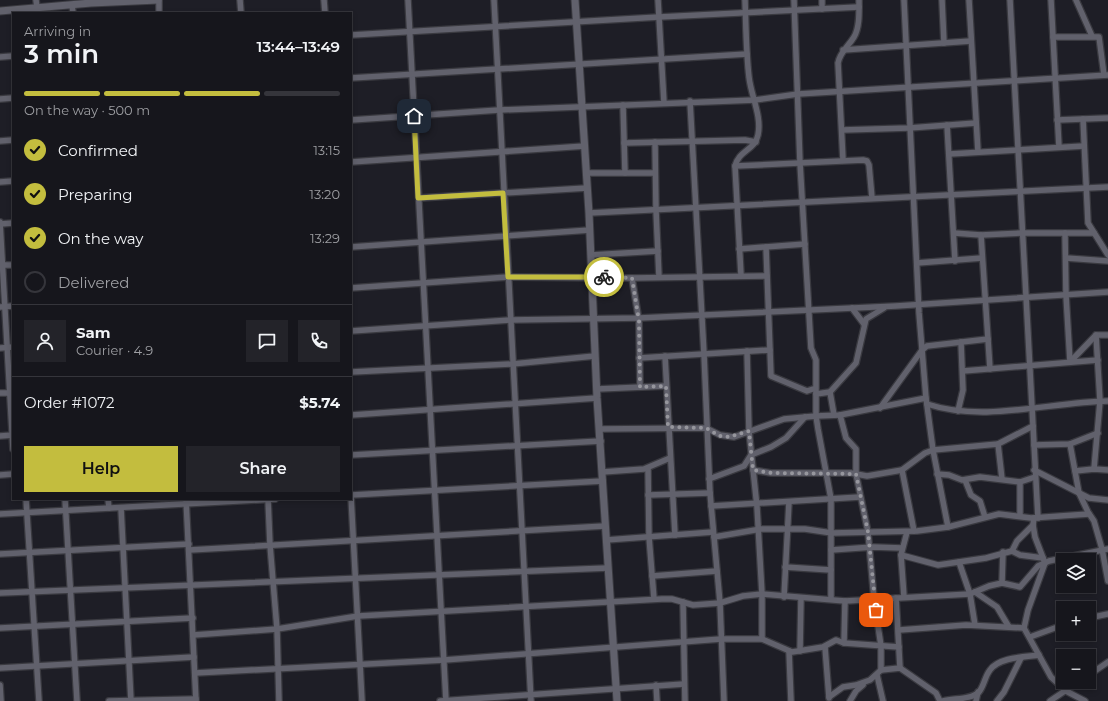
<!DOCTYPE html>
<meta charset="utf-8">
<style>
:root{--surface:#16161c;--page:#232329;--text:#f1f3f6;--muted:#9e9fa3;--line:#35353b;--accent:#c3bd3e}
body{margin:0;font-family:Montserrat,sans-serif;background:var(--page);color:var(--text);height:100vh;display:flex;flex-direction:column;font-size:15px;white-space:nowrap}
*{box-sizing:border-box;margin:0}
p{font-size:13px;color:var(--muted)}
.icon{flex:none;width:22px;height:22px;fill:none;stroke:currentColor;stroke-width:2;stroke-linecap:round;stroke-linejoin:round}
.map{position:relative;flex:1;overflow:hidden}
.drawer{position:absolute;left:12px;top:12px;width:340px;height:488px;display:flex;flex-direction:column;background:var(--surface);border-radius:0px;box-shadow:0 2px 6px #0003,0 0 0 1px var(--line)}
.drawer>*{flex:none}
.tools{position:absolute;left:1056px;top:553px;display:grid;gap:8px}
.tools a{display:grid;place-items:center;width:40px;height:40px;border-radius:0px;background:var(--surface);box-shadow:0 2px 6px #0003,0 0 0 1px var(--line);font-size:20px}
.pin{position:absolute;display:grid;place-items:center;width:34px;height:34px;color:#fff;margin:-17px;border-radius:8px;box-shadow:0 2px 6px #0006}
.courier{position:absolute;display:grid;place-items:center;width:40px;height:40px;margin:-20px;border:3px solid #c3bd3e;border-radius:50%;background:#fff;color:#222;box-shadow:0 1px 5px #0007}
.overview em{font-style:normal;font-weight:600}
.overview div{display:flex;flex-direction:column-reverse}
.overview{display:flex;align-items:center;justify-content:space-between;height:68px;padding:0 12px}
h1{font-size:26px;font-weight:600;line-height:30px}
.bar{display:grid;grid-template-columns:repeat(4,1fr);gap:6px 4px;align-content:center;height:48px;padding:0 12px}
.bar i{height:5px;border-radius:3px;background:var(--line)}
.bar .on{background:var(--accent)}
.bar p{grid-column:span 4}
.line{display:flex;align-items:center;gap:10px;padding:0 12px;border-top:1px solid var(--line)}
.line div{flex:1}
.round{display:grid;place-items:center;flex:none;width:42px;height:42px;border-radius:0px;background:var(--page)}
ol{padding:0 12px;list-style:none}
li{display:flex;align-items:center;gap:12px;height:44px}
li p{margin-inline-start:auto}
li .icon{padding:4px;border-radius:50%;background:var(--accent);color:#111;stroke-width:4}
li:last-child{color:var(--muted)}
li i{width:22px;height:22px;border:2px solid var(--line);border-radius:50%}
.action{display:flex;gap:8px;margin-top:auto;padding:8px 12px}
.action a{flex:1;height:46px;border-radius:0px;background:var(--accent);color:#111;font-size:16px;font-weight:600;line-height:46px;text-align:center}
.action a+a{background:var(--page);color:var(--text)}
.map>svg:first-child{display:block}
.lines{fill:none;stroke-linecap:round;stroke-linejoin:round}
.minor-casing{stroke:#3a3a40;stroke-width:8}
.tertiary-casing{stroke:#3a3a40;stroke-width:9}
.minor{stroke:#61616c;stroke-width:5.5}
.tertiary{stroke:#61616c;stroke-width:7}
.done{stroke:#96969d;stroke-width:4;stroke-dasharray:0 7.2}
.route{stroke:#c3bd3e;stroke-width:5}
</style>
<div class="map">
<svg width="1108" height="701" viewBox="0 0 1108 701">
<rect width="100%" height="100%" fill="#1e1e26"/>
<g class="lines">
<!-- minor casing -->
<g class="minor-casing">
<g id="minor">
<path d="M36,0L37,7"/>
<path d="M159,0V13"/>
<path d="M240,0L241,13"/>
<path d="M324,0L325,13"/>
<path d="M408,0L446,701"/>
<path d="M494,0L531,701"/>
<path d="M658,0L664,103"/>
<path d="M794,0L800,163L811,348L816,360V416L818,429L831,499V599"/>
<path d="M822,0V9"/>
<path d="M904,0L919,313L926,398L933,450L948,527"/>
<path d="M942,0L944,43"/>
<path d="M969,0L978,152"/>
<path d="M1010,0L1038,518"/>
<path d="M1051,0L1059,147"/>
<path d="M1076,0L1092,36"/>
<path d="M72,5L73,13"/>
<path d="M351,35L659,17L859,7"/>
<path d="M1053,37H1099L1104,75"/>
<path d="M843,50L971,41"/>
<path d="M0,57L13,56"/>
<path d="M351,78L747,54"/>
<path d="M0,99L13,98"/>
<path d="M690,101L704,354L710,493L720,603L724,701"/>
<path d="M623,105L625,173"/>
<path d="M1083,119L1088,223L1108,255"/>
<path d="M351,120L499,110L755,100L798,94L1108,75"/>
<path d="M1057,120L1108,118"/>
<path d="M947,125L955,261"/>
<path d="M842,130L909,128L976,123"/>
<path d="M0,141L13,140"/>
<path d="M655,142L656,210L659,277"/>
<path d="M624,143L745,140L756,142"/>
<path d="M949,154L1084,146"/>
<path d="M843,160L838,63C840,52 848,47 854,37C860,27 859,11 859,0"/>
<path d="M351,162L585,146"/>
<path d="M735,166L863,160L867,161L869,165L872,198"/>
<path d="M586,173H655"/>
<path d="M0,182L13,181"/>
<path d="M419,198L587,188"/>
<path d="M589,213L1108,187"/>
<path d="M0,222L13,449"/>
<path d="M0,224L13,223"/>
<path d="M954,233L981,235L1022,233H1094"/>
<path d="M1065,233L1066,295L1070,362"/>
<path d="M981,235L990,369"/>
<path d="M351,247L590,230"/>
<path d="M766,247L771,376L807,391L813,389"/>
<path d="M739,249L805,244"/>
<path d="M591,255L658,251"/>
<path d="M1066,258L1108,261"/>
<path d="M917,263L982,258"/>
<path d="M0,265H13"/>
<path d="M741,275L735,166C739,150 755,150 758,135C762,116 751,96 749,77C746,52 746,26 745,0"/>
<path d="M632,278L639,321L640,387"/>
<path d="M351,288L508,277L632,278L767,276"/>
<path d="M0,307L13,306"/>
<path d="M852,308L864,324"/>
<path d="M351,331L510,320L639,318L896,306L1108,292"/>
<path d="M0,348L13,347"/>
<path d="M747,351L749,431L757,507L762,594V639"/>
<path d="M665,356L675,535"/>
<path d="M639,358L770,350"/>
<path d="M1070,362L1096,335H1108"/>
<path d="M963,371L1098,360"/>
<path d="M351,372L512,364L595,356"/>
<path d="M597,389L666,386"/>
<path d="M830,392L834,415"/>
<path d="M0,393H12"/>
<path d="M816,394L830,392L856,363L866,319L884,308"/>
<path d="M927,404C985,423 1049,402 1108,401"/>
<path d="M880,408L922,350L927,346L988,339"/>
<path d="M958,411L963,390L961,342"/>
<path d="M351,415L597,398"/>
<path d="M840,415L846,438L856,449V474L868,532L874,599L881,646V670"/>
<path d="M600,429L706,428L720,435L734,437L784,419L816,416L840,415L926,398"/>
<path d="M0,436L13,435"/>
<path d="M998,444L1002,479"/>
<path d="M1070,444L1079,493L1088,512L1094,521L1102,549L1108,581"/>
<path d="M1034,445L1070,444L1098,433"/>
<path d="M351,455L601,441"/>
<path d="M648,468L649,537L654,599"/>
<path d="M1094,469L1100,401L1096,335"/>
<path d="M753,470L771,473H851L867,476L902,470L925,453L933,450L998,444L1033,426"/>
<path d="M902,470L914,531"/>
<path d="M1034,470L1089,498L1108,500"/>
<path d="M1075,471L1094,469L1108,470"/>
<path d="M602,472L644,469L670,458"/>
<path d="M937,474L949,475L962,480L980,477L1020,482L1035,477"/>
<path d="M0,475L13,474"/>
<path d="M709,479L744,466L751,455L771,447L786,438L805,417"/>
<path d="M965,480L971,495L980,501L985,517"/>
<path d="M351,495L603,481"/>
<path d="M648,495L710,493"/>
<path d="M351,496L362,701"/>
<path d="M26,499L39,701"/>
<path d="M65,499L77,701"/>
<path d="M108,499L109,508"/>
<path d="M186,499L196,701"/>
<path d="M268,499L270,545L277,629L279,701"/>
<path d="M711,506L860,497"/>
<path d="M121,508L131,701"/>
<path d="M0,514L275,499"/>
<path d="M1020,516V482"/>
<path d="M714,537L761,529H805L832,533L917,531L948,527L999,514L1031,518L1089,514"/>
<path d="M606,540L713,532"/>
<path d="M189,550L605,526"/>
<path d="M831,550L873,547L902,548"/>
<path d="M1012,551L1017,541L1033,525"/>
<path d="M0,554L189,544"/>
<path d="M901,555L938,565L986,558L1012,551L1020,555L1043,558"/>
<path d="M959,562L970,594L975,625"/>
<path d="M785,567L831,570"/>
<path d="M652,576L717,571"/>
<path d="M1002,583L1003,552"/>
<path d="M975,592L997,607L1009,627"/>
<path d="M0,593L608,568"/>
<path d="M784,597L789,502"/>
<path d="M904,597L901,555L907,532"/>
<path d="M896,598L900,668"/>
<path d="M683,602L685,701"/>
<path d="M1089,618L1108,614"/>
<path d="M0,628L193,618"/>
<path d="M1024,628L1028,610L1045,563L1035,537L1033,525L1034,518"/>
<path d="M899,630L966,625L1024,628L1051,677L1066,691L1085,701"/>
<path d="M193,635L277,629L358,616L662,599H672L693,605L720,603L743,596L762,594L845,601L970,594L989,586L1002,583L1020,587L1038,566L1049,561L1108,549"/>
<path d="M1030,637L1063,625"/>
<path d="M844,643L845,601"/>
<path d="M825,647L829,698"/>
<path d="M789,651L791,701"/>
<path d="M800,651L801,598"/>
<path d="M0,668L194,657"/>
<path d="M195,673L444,660L721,639H762L792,652L823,647L836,640L844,643L899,647"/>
<path d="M877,675L883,701"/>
<path d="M1089,675L1108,662"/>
<path d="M0,685L1,701"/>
<path d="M656,685L657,701"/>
<path d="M829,697L843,687L856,685L870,680L881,670L900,668L936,693L940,701"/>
<path d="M109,701L196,699"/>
<path d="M440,701L684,684"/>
<path d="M850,701L856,691L863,685"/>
<path d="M943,701C954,698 971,700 979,692C984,686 985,676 990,670C999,657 1025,657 1039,655"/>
<path d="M976,701L978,692"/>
<path d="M997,701L1004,692L1021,658"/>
<path d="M1050,701L1078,682"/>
</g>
</g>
<!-- tertiary casing -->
<g class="tertiary-casing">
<g id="tertiary">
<path d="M575,0L589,213L597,398L617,701"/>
<path d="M0,11L91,3L158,0"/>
</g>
</g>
<!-- minor -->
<use href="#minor" class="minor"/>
<!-- tertiary -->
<use href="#tertiary" class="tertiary"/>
</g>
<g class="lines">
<!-- done -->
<path class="done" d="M604,277L632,278L639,321L640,387L666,386L668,427L706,428L720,436L729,437L749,431L753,470L772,473L856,474L868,532L876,610"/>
<!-- route -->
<path class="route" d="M414,116L418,198L503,193L508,277H604"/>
</g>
</svg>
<div class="tools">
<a><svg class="icon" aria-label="layers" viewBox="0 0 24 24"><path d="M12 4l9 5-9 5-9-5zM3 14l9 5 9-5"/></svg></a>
<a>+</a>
<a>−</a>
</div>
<div class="pin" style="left:876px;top:610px;background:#ea580c"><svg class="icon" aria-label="bag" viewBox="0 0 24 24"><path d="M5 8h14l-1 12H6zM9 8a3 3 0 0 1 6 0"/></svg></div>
<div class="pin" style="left:414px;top:116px;background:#1f2937"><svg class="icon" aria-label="home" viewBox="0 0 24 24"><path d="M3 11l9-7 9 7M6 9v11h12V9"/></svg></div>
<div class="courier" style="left:604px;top:277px"><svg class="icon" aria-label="bike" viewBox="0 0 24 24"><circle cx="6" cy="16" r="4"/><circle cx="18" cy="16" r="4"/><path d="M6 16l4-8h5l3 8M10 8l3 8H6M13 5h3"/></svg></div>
<section class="drawer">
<div class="overview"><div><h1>3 min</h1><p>Arriving in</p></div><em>13:44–13:49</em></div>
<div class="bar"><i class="on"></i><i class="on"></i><i class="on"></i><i></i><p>On the way · 500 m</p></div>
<ol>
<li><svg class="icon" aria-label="check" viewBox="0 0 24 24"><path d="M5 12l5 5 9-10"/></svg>Confirmed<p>13:15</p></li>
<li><svg class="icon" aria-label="check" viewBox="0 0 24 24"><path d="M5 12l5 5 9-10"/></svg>Preparing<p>13:20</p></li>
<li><svg class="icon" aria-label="check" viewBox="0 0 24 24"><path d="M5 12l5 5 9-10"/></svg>On the way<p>13:29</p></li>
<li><i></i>Delivered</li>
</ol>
<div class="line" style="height:72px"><a class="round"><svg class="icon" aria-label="person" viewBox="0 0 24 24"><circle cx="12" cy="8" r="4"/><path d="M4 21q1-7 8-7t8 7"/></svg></a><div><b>Sam</b><p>Courier · 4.9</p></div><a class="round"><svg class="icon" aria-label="chat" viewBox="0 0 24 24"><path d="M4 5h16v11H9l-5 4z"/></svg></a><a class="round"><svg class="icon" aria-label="phone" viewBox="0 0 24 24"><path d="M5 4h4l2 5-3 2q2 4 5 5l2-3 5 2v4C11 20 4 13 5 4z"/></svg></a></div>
<div class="line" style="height:52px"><div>Order #1072</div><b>$5.74</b></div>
<div class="action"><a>Help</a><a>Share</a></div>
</section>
</div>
